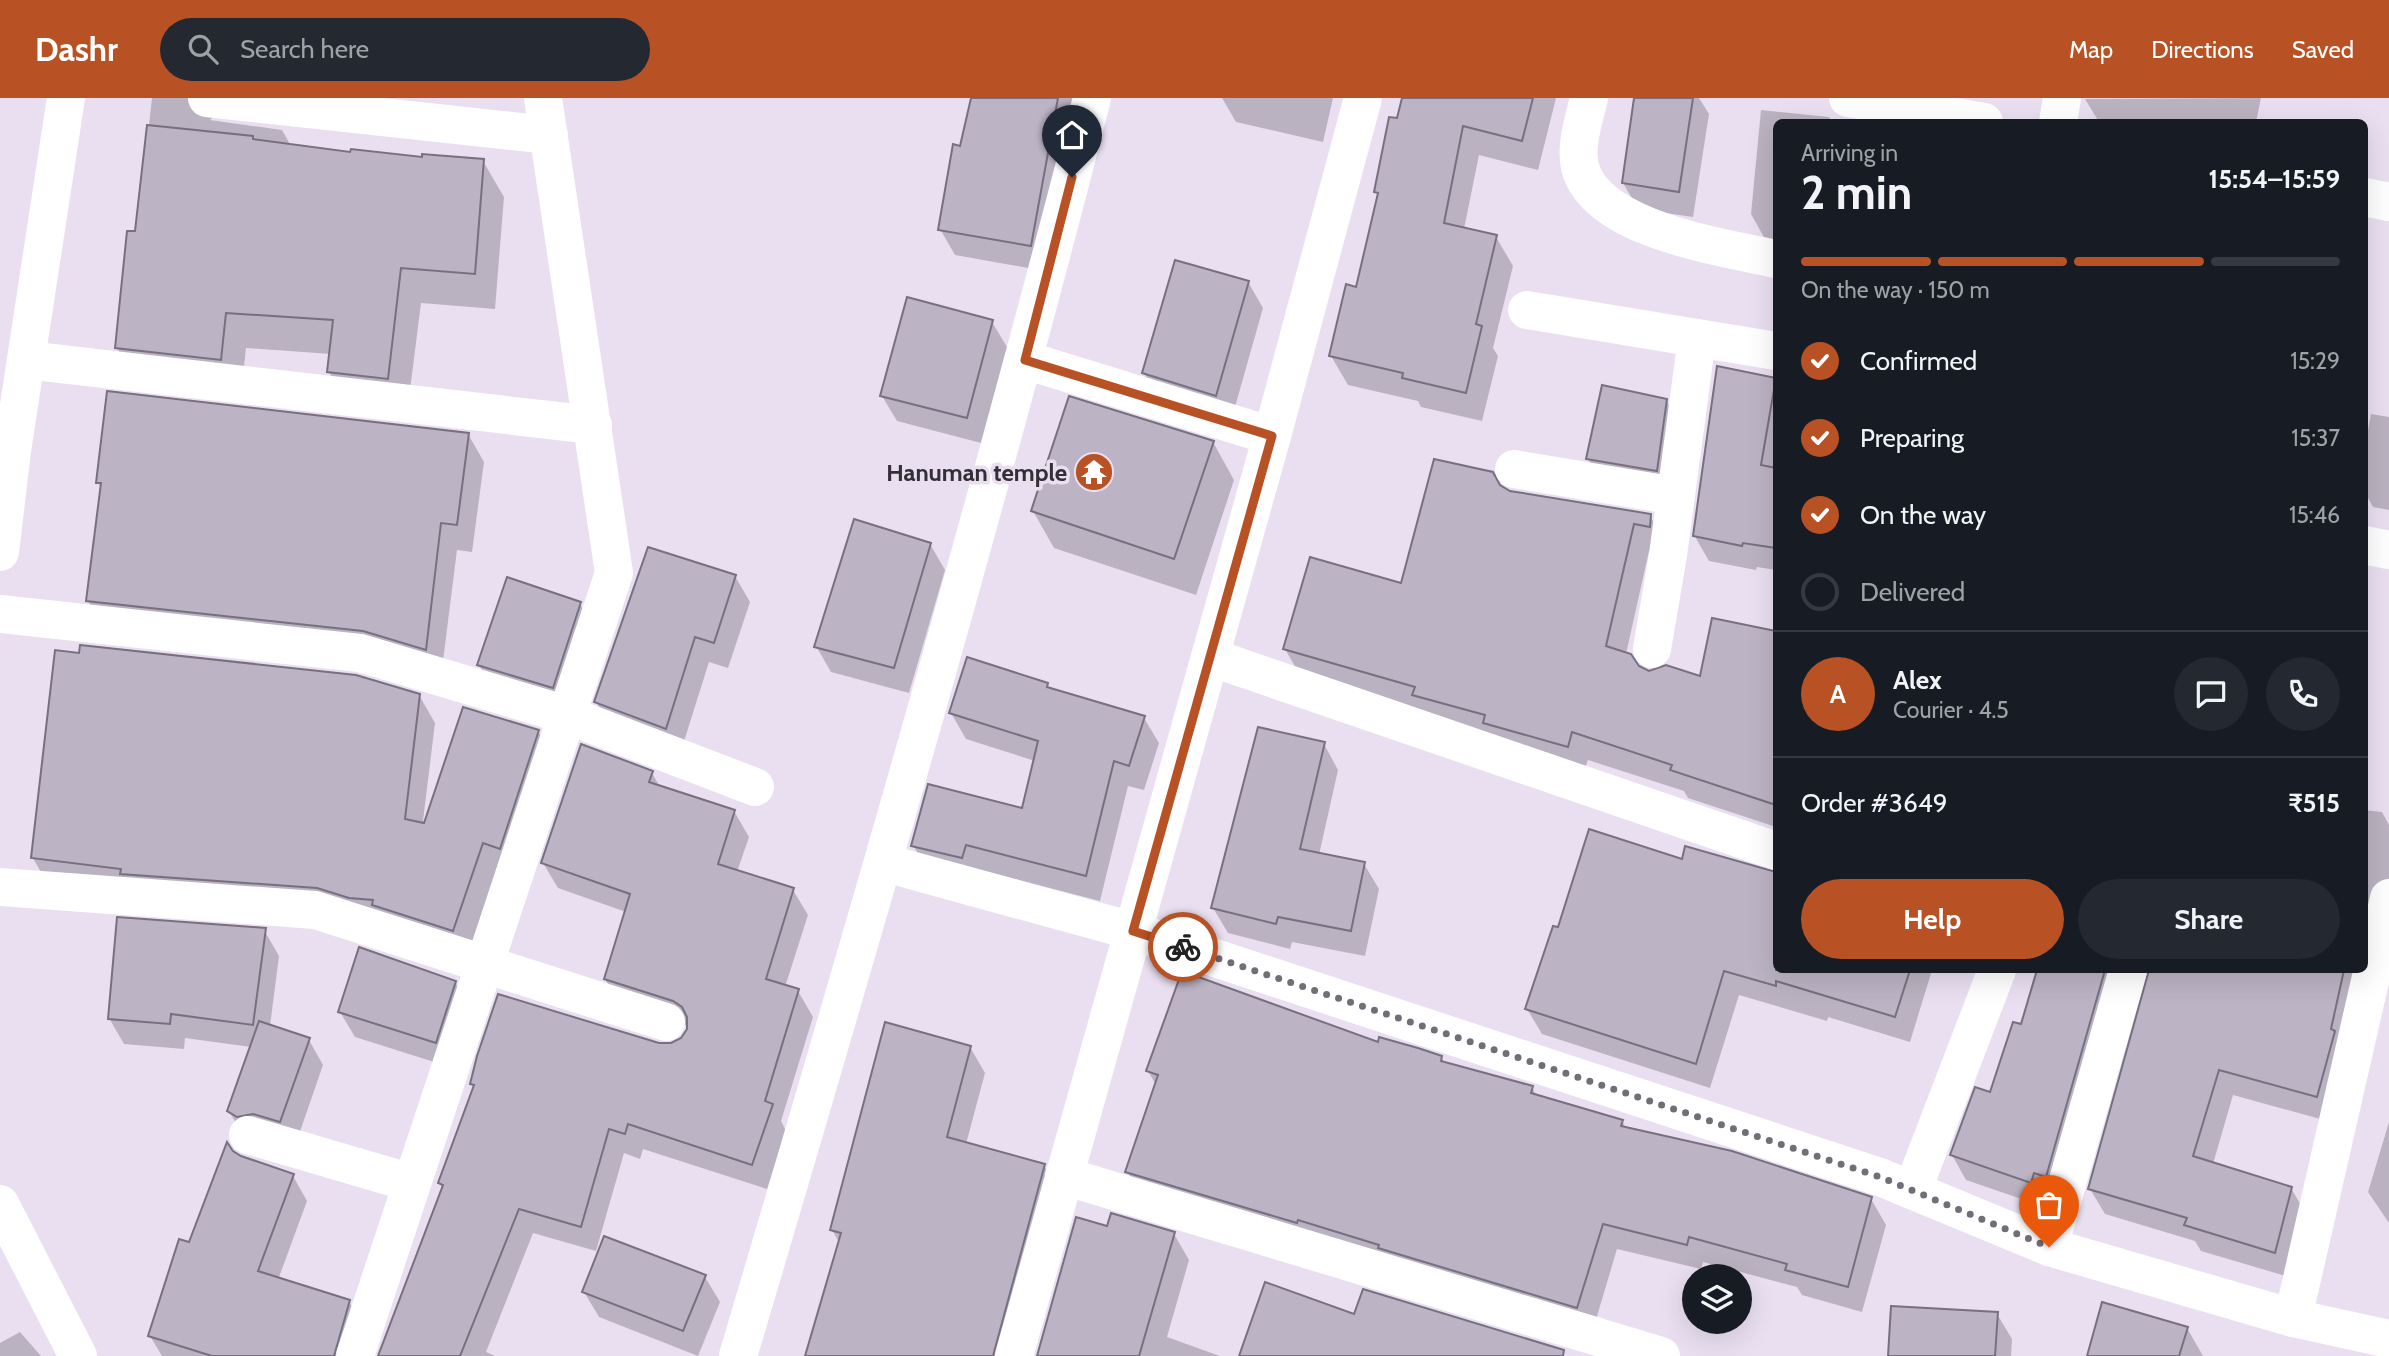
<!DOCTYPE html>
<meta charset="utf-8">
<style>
:root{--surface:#171b24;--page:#242831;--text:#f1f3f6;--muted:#9ea1a6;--line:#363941;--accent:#b85224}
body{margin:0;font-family:Cabin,sans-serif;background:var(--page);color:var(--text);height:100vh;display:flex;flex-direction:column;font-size:26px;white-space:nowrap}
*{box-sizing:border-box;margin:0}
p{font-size:23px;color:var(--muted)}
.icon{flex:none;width:38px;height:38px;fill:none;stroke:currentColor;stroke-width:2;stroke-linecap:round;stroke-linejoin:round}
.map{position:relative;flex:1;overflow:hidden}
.details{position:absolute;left:1773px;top:21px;width:595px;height:854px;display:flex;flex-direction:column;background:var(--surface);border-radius:10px;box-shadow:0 7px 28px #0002}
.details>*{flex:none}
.controls{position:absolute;left:1682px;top:1166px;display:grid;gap:14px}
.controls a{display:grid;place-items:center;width:70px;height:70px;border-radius:50%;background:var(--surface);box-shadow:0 7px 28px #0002;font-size:35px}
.pin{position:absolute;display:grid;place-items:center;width:60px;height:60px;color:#fff;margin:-72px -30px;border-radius:50% 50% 50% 0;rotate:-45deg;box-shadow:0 0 7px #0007}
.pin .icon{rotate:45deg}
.courier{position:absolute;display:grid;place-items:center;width:70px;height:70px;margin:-35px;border:5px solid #b85224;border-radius:50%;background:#fff;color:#222;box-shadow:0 2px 9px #0007}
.head em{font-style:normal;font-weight:700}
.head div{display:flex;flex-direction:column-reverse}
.head{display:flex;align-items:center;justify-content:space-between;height:119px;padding:0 28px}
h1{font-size:46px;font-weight:700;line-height:52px}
.bar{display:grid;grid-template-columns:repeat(4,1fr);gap:10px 7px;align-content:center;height:84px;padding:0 28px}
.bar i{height:9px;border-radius:5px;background:var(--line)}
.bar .selected{background:var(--accent)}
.bar p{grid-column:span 4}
.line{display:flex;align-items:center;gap:18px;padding:0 28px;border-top:2px solid var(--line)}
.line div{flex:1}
.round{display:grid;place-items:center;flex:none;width:74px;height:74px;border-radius:37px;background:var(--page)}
ol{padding:0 28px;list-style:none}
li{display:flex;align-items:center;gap:21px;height:77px}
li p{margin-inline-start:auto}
li .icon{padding:7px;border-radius:50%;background:var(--accent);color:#fff;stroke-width:4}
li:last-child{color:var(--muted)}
li i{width:38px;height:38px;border:4px solid var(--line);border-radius:50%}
.action{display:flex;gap:14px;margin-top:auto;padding:14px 28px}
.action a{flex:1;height:80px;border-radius:42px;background:var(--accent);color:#fff;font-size:28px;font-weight:700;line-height:80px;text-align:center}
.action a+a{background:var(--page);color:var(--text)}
header{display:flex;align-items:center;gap:42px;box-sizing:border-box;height:98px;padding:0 35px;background:var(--accent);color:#fff}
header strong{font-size:33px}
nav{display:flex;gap:38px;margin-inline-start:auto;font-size:24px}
.search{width:490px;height:63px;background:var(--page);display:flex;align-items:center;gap:18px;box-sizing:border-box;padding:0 24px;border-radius:38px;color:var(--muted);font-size:26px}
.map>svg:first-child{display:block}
.shadow{fill:#0003}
.building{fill:#bcb3c4;stroke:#787080;stroke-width:2}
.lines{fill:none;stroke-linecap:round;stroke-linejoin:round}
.minor{stroke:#fff;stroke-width:38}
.major{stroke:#fff;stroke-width:38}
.done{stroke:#736d77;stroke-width:7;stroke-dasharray:0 12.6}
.route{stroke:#b85224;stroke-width:9}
.labels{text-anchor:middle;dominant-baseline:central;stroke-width:7;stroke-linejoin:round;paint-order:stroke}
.poi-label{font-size:24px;font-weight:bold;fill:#332f36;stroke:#e9dff1;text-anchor:end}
</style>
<header>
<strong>Dashr</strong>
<div class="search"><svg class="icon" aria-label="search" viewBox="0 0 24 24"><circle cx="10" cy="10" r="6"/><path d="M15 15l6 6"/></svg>Search here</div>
<nav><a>Map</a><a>Directions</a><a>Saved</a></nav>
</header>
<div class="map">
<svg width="2389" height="1258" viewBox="0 0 2389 1258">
<rect width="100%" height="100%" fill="#e9dff1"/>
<!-- shadow -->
<g class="shadow">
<path d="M152,0H312L218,15L210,22L282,32L291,48L352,56L483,63L504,99L495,211L421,205L407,316L349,310L329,274L331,256L246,250L241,297L137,285L117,250L137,135Z"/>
<path d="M973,0H1083L1045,173L955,157L940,131Z"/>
<path d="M1222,0H1333L1323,44L1236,24Z"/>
<path d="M1404,0H1556L1538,72L1479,57L1464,131L1496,139L1513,168L1493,250L1498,258L1482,323L1421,309L1418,303L1348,287L1331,258L1357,191L1379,99L1376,94Z"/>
<path d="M1636,0H1699L1709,16L1693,119L1638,111L1623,85Z"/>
<path d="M2261,0L2256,24H2099L2085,1Z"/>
<path d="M1761,12L1829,19L1832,24H1776V142L1765,141L1751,116Z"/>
<path d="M1248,184L1263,210L1231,323L1159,300L1144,275Z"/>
<path d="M992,224L1007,249L981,345L897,323L882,298Z"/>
<path d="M1719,270L1776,281V472L1757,469L1756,472L1709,463L1694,437Z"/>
<path d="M1666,302L1681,328L1671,398L1603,386L1588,361Z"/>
<path d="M2371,316L2389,319V412L2373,409L2364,393V353Z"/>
<path d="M468,336L484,364L472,454L457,452L441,579L104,531L88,503L102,392L98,384Z"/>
<path d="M1213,344L1234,382L1196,497L1054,450L1033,413Z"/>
<path d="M1500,389L1510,394L1650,418L1667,446L1649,453L1626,556L1637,569L1648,574L1702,581L1713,522L1776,534V729L1688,700L1684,693L1588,662L1583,676L1301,579L1285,551L1402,487Z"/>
<path d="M930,446L945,472L909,595L831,574L816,548Z"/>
<path d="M735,478L750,504L728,570L709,564L680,656L611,629L596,604Z"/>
<path d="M580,506L595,531L567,615L494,593L479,567Z"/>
<path d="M1047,586L1050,591L1144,620L1159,645L1144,692L1128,688L1100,803L980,772L928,773L913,747L1024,713L1035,663L966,641L951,615Z"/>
<path d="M419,597L435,625L422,731L538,633L554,660L469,859L389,834L48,787L33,760Z"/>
<path d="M1324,646L1338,672L1319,757L1364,766L1379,791L1365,858L1292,844L1290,851L1228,835L1213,810Z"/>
<path d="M652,675L660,689L734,713L749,739L737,774L793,792L808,817L785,889L798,893L813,919L781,1023L786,1033L767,1091L643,1051L640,1061L624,1055L596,1153L533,1135L486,1254L495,1258H380L443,1092L440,1085L474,990L472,986L659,947H672L682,941L688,928L620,907L605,881L626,814L558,790L543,765Z"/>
<path d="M2364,712L2382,714L2389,727V788L2331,1024L2233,997L2213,1066L2291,1090L2306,1116L2289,1179L2201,1153L2195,1143L2105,1116L2090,1091L2151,876H2137L2045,1109L1966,1082L1952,1057L1991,996L2022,928L2039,872H2364Z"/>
<path d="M1687,750L1776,776V872H1932L1910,944L1828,919L1827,923L1739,897L1710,990L1542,936L1527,911L1559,832L1683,763Z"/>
<path d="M264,832L279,858L270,928L309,942L323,967L295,1048L244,1039L229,1013L251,949L185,940L184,951L124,946L109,920Z"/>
<path d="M455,884L470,910L450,969L355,939L340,914Z"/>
<path d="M1379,946L1441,959L1445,966L1532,989L1537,999L1622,1023L1627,1032L1871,1101L1886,1127L1862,1214L1802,1197L1797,1189L1703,1164L1701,1171L1617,1151L1592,1235L1142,1099L1127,1073L1156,987L1148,973Z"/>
<path d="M970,949L985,975L966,1046L1044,1068L1059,1094L1013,1258H807L840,1146L832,1132Z"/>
<path d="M2389,1024V1125L2368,1094Z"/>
<path d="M231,1054L293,1078L307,1103L278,1182L349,1204L364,1230L355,1258H162L150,1238Z"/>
<path d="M1108,1130L1174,1136L1189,1162L1167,1239L1220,1258H1038Z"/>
<path d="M705,1179L720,1204L698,1258L599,1219L584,1194Z"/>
<path d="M1997,1216L2012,1241L2011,1258H1890Z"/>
<path d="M2187,1230L2203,1258H2088Z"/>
<path d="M20,1234L41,1258H0V1245Z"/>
</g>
<!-- building -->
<g class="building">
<path d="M971,0H1058L1031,148L938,132L953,46L960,48Z"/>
<path d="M1402,0H1533L1522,43L1463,28L1444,125L1497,137L1476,226L1482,228L1466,295L1402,280L1403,275L1329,258L1346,186L1356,189L1378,95L1374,94L1389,19L1397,20Z"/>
<path d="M1634,0H1693L1679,94L1622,85Z"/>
<path d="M147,27L253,38V41L350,54L351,51L422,59V56L484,61L475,176L401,170L388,281L327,274L333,222L226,215L221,262L115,250L127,133H135Z"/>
<path d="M1175,162L1249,183L1216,298L1142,275Z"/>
<path d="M907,199L993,222L967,320L880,298Z"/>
<path d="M1717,268L1776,280L1761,367L1776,370V450L1743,445L1742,448L1693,438Z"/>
<path d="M1602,287L1667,301L1657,373L1586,361Z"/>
<path d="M107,293L469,335L457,427L441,425L426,552L363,533L86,503L101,385H96Z"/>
<path d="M1069,298L1214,343L1174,461L1031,413Z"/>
<path d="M1434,361L1493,374L1500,387L1510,393L1651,416L1650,429L1634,426L1606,548L1631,556L1639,568L1649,573L1666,567L1700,578L1712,520L1776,533V707L1670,672L1672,667L1572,634L1568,649L1483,625L1485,617L1412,597L1415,589L1283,551L1310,459L1401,485Z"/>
<path d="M854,421L931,445L894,570L814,549Z"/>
<path d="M648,449L736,477L714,545L695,539L666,631L594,604Z"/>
<path d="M507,479L581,504L553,590L477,567Z"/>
<path d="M80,547L356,577L420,596L405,721L424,725L463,609L539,632L500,751L483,745L453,833L372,807L373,802L349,800L317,790L120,776L121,771L31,760L55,552L79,555Z"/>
<path d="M967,559L1048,585L1047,589L1145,618L1129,668L1114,663L1086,778L966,747L962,760L911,748L928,686L1022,710L1038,643L949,615Z"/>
<path d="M1258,629L1325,644L1300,751L1365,764L1351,833L1278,819L1276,826L1211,810Z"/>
<path d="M581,646L653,673L649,684L735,712L718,766L794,790L766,881L799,891L765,1003L773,1006L752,1067L628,1026L625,1036L609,1031L581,1129L519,1111L460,1258H378L443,1087L438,1085L474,987L470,986L477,958L498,896L659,945H671L681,940L687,931V919L682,909L673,903L604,881L630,796L541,765Z"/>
<path d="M1589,731L1682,761L1685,748L1776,774V872H1910L1895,919L1776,883V888L1724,873L1696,966L1525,911L1553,828L1558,829Z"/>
<path d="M117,819L266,830L253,927L171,916L170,926L108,921Z"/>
<path d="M359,849L456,883L436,945L338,914Z"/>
<path d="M2037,872H2105L2046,1079L2034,1075L2031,1085L1950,1057L1975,989L1990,994L2013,924L2021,926Z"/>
<path d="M2149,872H2344L2331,931L2335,933L2317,999L2219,972L2193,1058L2292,1089L2275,1155L2184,1127L2187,1120L2088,1091Z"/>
<path d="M1182,873L1378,944L1379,939L1418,950L1442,958L1441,963L1533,988L1531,995L1623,1022L1621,1028L1732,1053L1872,1099L1848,1189L1785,1172L1787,1166L1689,1139L1687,1147L1603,1126L1577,1210L1378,1150L1379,1147L1298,1122L1297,1125L1125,1074L1158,977L1146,973Z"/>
<path d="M259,923L310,940L280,1024L253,1016L237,1019L227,1013Z"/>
<path d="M885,924L971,948L947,1039L1045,1066L993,1258H805L841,1135L830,1132Z"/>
<path d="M227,1044L233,1053L241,1058L294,1076L258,1173L350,1202L334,1258H212L148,1238L179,1141L189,1144Z"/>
<path d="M1111,1115L1175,1134L1139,1258H1037L1076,1119L1107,1128Z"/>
<path d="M604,1138L706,1177L683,1233L582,1194Z"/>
<path d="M1265,1184L1354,1216L1363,1191L1564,1252L1563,1258H1239Z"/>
<path d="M2102,1204L2188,1229L2179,1258H2087Z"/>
<path d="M1891,1208L1998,1214L1995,1258H1888Z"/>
</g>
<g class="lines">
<!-- minor -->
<g class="minor">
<path d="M207,0L549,37"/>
<path d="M1589,0C1584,22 1575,47 1580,69C1596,132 1723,149 1776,161"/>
<path d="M1848,0L1984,24"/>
<path d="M2058,24L2062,0"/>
<path d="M2364,99L2389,104"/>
<path d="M1527,212L1776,253"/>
<path d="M26,262L593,327"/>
<path d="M1025,262L1272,338"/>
<path d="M1514,371L1676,398"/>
<path d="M2364,447L2389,452"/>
<path d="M0,516L360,555L567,617L755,689"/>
<path d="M1652,551L1668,457L1697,240"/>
<path d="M1210,559L1776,753"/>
<path d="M885,765L1133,833L1880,1079L2049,1149L2293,1220L2389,1241"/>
<path d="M0,789L315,812L666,924"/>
<path d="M248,1037L412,1085"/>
<path d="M1064,1078L1661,1258"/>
<path d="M1913,1091L1997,872"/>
<path d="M2049,1149L2128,872"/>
<path d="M2293,1220L2389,800"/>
<path d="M355,1258L614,475L543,0"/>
<path d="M738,1258C862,840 984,422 1092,0"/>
<path d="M1014,1258L1272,338L1363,0"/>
</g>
<!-- major -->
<g class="major">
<path d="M0,454L12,353L66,0"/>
<path d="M0,1106L78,1258"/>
</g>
</g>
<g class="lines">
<!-- done -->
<path class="done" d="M1183,849L1880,1079L2049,1149"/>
<!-- route -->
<path class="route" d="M1072,79L1025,262L1272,338L1133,833L1183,849"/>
</g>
<!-- icons -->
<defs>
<g id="temple-disc" transform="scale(2.0125)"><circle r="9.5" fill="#b85224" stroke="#e9dff1"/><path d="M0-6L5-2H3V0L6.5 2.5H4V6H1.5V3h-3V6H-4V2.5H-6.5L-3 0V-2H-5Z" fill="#fff"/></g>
</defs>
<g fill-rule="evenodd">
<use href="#temple-disc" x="1094" y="374"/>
</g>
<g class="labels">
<!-- poi labels -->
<g class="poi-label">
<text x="1067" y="374">Hanuman temple</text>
</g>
</g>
</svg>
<div class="controls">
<a><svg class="icon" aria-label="layers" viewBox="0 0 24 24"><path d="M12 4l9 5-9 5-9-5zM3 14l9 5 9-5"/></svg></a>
</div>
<div class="pin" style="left:2049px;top:1149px;background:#ea580c"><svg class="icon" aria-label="bag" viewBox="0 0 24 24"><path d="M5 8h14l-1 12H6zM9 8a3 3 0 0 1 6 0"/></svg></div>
<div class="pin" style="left:1072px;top:79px;background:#1f2937"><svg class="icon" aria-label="home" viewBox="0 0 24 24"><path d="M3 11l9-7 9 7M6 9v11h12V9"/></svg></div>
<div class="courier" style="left:1183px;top:849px"><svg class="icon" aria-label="bike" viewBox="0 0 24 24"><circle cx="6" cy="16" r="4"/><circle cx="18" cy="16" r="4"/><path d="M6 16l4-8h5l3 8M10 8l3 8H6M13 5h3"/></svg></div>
<section class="details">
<div class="head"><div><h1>2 min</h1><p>Arriving in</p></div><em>15:54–15:59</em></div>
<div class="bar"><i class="selected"></i><i class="selected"></i><i class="selected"></i><i></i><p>On the way · 150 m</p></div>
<ol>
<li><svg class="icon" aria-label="check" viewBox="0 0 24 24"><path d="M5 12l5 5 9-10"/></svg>Confirmed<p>15:29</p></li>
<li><svg class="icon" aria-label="check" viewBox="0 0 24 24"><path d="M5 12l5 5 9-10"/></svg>Preparing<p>15:37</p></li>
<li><svg class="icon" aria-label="check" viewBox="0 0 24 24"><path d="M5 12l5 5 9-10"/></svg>On the way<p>15:46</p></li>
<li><i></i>Delivered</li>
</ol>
<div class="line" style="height:126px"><b class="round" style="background:var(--accent);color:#fff">A</b><div><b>Alex</b><p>Courier · 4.5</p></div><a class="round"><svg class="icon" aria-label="chat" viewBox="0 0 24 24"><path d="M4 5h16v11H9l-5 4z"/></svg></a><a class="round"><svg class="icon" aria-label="phone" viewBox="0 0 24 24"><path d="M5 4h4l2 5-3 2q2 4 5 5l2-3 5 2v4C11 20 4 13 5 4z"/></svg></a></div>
<div class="line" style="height:91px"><div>Order #3649</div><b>₹515</b></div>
<div class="action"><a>Help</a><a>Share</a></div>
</section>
</div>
